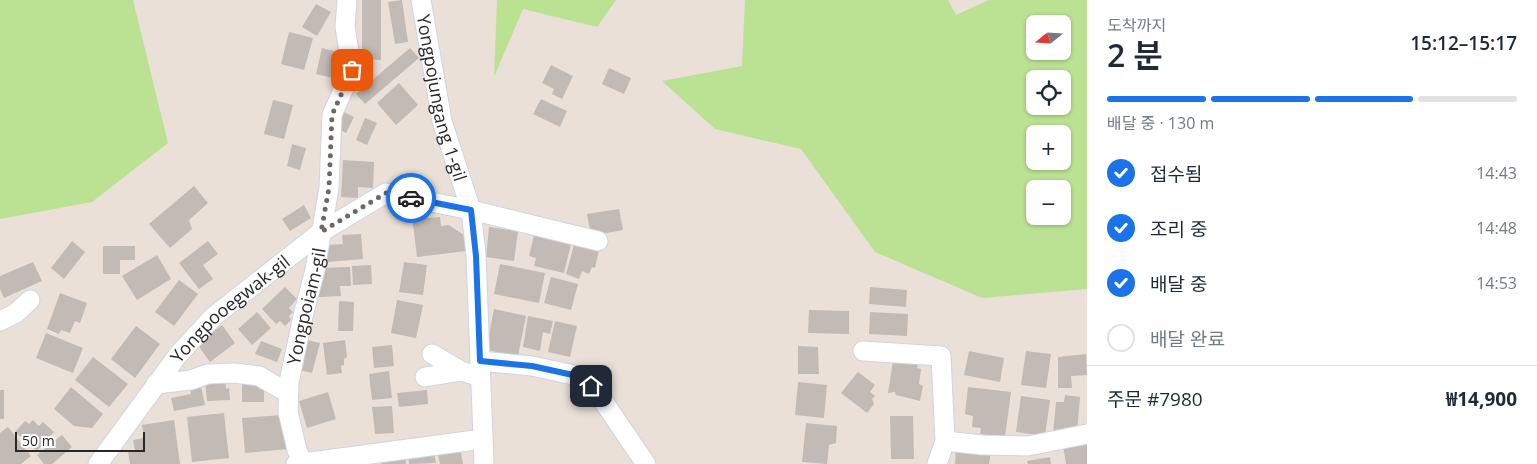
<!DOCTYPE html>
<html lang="ko">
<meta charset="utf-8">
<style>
:root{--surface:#fff;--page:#f6f6f7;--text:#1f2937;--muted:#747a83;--line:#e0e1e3;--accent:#1a73e8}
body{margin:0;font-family:"Open Sans","Noto Sans KR",sans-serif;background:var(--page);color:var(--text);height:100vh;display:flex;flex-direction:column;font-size:19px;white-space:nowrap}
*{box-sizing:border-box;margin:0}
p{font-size:16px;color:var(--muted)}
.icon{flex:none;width:28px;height:28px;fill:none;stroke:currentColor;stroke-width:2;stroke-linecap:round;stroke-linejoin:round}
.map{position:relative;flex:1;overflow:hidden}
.drawer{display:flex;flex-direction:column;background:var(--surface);width:450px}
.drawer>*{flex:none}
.needle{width:32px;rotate:252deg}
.controls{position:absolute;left:1026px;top:15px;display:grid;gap:10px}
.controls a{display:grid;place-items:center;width:45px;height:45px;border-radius:8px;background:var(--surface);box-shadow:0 1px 4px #0004;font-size:25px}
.scale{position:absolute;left:15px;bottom:12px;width:130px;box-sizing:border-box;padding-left:5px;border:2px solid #272727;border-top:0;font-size:14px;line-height:18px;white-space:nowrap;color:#272727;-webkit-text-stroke:4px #fff;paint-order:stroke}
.pin{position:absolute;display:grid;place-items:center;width:42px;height:42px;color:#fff;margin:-21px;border-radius:10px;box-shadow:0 2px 8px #0006}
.courier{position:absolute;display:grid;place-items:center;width:50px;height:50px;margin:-25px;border:4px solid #1a73e8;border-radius:50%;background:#fff;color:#222;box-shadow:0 1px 6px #0007}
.overview em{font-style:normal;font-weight:600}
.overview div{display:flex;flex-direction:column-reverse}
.overview{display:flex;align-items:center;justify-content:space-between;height:85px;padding:0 20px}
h1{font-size:32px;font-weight:600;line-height:38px}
.bar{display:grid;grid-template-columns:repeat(4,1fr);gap:8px 5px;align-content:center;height:60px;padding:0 20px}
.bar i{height:6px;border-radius:4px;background:var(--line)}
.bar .on{background:var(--accent)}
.bar p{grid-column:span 4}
.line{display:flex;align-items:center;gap:12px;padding:0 20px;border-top:1px solid var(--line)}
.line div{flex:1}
ol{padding:0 20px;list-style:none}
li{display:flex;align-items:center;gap:15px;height:55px}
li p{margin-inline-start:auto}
li .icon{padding:5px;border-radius:50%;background:var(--accent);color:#fff;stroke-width:4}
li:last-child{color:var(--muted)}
li i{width:28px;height:28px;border:2px solid var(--line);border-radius:50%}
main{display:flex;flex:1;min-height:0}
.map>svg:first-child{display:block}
.green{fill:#bbe293;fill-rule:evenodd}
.building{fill:#c2bab5}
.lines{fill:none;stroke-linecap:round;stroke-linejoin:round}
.minor-casing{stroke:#ced4e1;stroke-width:21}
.minor{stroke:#fff;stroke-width:19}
.done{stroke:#6b6865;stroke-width:5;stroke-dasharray:0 9}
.route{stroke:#1a73e8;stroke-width:6}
.labels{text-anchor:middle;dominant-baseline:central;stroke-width:4;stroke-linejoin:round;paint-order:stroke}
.street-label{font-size:18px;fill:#272727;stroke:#fff}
</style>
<main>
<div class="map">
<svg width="1087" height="464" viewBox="0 0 1087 464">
<rect width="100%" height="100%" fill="#eae0d8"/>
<!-- green -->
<g class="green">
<path d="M0,0H133L168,143L92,202L0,219Z"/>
<path d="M497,0H616L597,27L523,9L494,77Z"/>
<path d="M745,0H948L956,15L989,0H1087V289L982,298L875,252L801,149L715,129L662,81L742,66ZM1035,24H1062V51H1035ZM1035,79H1062V106H1035ZM1035,134H1062V161H1035ZM1035,189H1062V216H1035Z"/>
</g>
<!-- building -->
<g class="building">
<path d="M362,0H381V60L362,59Z"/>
<path d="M402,0L408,42L395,44L388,2Z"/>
<path d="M316,4L331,12L317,36L302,27Z"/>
<path d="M289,32L313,38L304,70L281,64Z"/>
<path d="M322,48L338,52L335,66L343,68L341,80L316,74Z"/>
<path d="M410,48L419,58L365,104L356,94Z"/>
<path d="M551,65L573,76L562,99L552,94L554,89L542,83Z"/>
<path d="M609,68L631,78L624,94L602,84Z"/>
<path d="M399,83L418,105L396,125L377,103Z"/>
<path d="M541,99L567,111L560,127L533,114Z"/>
<path d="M273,100L293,105L284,139L264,134Z"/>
<path d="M344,112L354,117L346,133L336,128Z"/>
<path d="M365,118L377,123L367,145L356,140Z"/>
<path d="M292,144L306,148L300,170L287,166Z"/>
<path d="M343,160L374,162L373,188L358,187V198L341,197Z"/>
<path d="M194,186L208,203L189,220L192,229L170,248L149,224Z"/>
<path d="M304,205L311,218L290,231L282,219Z"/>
<path d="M426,207L428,218L440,217L441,226L449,225L464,235L466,251L417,257L411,209Z"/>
<path d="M619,209L623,230L591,236L587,214Z"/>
<path d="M489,227L518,231L514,261L486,257Z"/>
<path d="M361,234L363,259L327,262L326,245L343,244L342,235Z"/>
<path d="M534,235L571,244L564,273L534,266L536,258L529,256Z"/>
<path d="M72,241L85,252L64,279L51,268Z"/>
<path d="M208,241L218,254L203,265L213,279L199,289L179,263Z"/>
<path d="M574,245L599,250L595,268L592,267L589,274L582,271L579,279L566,274Z"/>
<path d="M103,246H135V260H120V274H103Z"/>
<path d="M157,255L171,279L137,300L122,276Z"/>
<path d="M33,262L42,281L4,298L0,289V276Z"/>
<path d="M404,262L427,265L423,295L399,292Z"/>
<path d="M500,264L545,273L539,303L494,294Z"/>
<path d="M371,265L372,284L353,285L352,266Z"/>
<path d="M350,267L351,286H340L341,296L319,297L318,268Z"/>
<path d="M551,277L578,284L571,310L544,303Z"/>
<path d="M179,280L198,294L174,326L155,312Z"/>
<path d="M285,287L297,299L289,308L293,312L289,316L291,320L285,326L280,321L276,324L262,309Z"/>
<path d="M870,287L907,290L906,307L869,304Z"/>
<path d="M60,293L87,303L80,323L75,321L70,333L61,330L59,334L47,329Z"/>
<path d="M397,300L423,305L416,338L391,333Z"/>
<path d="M339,301L354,302L353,331H338Z"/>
<path d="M494,309L526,316L518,356L486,350Z"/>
<path d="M809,310L849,311V334L808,333Z"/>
<path d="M257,312L271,328L252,345L238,329Z"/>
<path d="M870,312L908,314L907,336L869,334Z"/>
<path d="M528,316L553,321L550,334L543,332L540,351L523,347Z"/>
<path d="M555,321L577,326L570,357L548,352Z"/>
<path d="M222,325L235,343L210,362L197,344Z"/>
<path d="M136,326L160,344L135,378L111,359Z"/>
<path d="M46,333L83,348L73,373L36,358Z"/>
<path d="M302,339L320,343L312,373L295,369Z"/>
<path d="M345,340L347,357L344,359V365L341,366L342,373L327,375L323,343Z"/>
<path d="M261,341L282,349L277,362L255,354Z"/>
<path d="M392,345L394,366L374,368L372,347Z"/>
<path d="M798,346L818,347L819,374H798Z"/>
<path d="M969,351L1004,358L1000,382L964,375Z"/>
<path d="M1026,351L1051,354L1046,388L1021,385Z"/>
<path d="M1086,354L1087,375L1071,376L1072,388H1058V357Z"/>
<path d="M93,357L128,384L109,407L75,380Z"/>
<path d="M893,361L918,364L917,368L921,369L919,384L923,386L920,401L896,395L895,392L888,393Z"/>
<path d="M389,371L392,398L372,400L369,374Z"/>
<path d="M858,372L875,385L870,392L875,396L872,399L874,404L867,413L841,393Z"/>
<path d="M225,377L226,389L229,388L230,400L207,401L205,379Z"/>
<path d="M242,378H259V389H264V402H242Z"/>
<path d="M200,382L205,405L174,411L171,398L191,394L189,384Z"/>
<path d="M798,382L827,385L824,418L795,415Z"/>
<path d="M71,387L103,414L92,428L74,426L54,409Z"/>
<path d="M968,387L1011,392L1005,437L980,434L981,428L972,427L973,416L965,414Z"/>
<rect x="0" y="390" width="4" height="29"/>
<path d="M427,390L428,404L399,407L397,393Z"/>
<path d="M328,392L336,419L307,428L299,401Z"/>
<path d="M1065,395L1080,397L1077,434L1053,433L1056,402H1064Z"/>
<path d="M1021,396L1050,400L1045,436L1016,432Z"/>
<path d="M392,406L394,433L375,434L372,407Z"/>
<path d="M224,413L229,458L192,462L187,417Z"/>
<path d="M283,415L287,449L245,453L242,418Z"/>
<path d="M890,416H913L914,459H891Z"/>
<path d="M33,420L39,426L43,422L54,432L37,451L15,432L25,421L29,424Z"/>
<path d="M174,420L180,464H130L128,452L135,450L133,440L144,438L142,425Z"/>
<path d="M806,423L837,426L836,443L829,445L827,464L802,462Z"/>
<path d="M8,427L31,456L21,464H0V433Z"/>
<path d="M62,435L72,447L52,464H44L37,455Z"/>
<path d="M1087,442V464H1066L1063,446Z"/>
<path d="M460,447L463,464H440L437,451Z"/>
<path d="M956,448L991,451L989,464H955Z"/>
<path d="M434,451L436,463L409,464L408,455Z"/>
<path d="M405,457L406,464H381L380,461Z"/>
<path d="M1050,457L1051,464H1028L1027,461Z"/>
</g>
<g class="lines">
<!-- minor casing -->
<g class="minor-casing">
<g id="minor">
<path id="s1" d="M421,0L442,121L471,210L476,255L484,464"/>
<path d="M0,321L16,313L30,300"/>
<path d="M863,351L941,356L945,441L937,464"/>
<path d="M432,354L461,371L480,377"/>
<path d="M480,361L532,366L583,377L599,395L646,464"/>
<path d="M425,377L461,371"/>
<path d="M156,384L191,380L208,374L234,373L259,376L288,393"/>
<path d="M945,441L982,445L1028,446L1087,434"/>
<path id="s2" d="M98,464L178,355L213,317L321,232L386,193L471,210L598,241"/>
<path d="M296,464L483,439"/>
<path id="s3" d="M303,464L297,450L288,412L289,382L303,316L315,270L329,188L332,115L352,70L345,27L347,0"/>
</g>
</g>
<!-- minor -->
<use href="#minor" class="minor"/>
</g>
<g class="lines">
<!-- done -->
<path class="done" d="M352,70L332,115L329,188L321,232L386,193L411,198"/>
<!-- route -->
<path class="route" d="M411,198L471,210L476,256L480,361L532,366L582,377L591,386"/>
</g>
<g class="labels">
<!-- street labels -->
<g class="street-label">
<text stroke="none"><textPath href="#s1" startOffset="100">Yongpojungang 1-gil</textPath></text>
<text stroke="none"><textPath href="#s3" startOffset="162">Yongpoiam-gil</textPath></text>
<text stroke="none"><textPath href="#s2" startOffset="205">Yongpooegwak-gil</textPath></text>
</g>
</g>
</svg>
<div class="controls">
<a><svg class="needle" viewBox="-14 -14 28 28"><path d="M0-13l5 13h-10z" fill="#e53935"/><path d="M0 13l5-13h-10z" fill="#747a83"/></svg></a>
<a><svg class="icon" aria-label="locate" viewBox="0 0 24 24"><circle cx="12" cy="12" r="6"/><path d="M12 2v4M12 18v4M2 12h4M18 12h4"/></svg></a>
<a>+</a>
<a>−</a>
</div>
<div class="scale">50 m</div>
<div class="pin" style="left:352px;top:70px;background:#ea580c"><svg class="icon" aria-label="bag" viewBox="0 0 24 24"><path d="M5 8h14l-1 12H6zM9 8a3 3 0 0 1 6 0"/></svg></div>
<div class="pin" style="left:591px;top:386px;background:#1f2937"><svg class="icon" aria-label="home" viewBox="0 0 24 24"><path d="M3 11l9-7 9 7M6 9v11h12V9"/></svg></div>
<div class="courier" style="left:411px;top:198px"><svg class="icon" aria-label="car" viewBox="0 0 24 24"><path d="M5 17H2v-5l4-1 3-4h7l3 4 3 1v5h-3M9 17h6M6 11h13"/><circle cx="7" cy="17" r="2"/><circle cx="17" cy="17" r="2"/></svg></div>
</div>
<section class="drawer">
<div class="overview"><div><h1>2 분</h1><p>도착까지</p></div><em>15:12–15:17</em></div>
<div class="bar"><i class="on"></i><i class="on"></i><i class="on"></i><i></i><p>배달 중 · 130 m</p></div>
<ol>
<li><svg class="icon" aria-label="check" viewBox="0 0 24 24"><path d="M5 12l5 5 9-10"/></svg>접수됨<p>14:43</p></li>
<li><svg class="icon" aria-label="check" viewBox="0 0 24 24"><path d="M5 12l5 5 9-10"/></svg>조리 중<p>14:48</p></li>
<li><svg class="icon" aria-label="check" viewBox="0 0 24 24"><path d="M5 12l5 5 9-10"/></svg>배달 중<p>14:53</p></li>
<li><i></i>배달 완료</li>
</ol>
<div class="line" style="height:65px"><div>주문 #7980</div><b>₩14,900</b></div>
</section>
</main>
